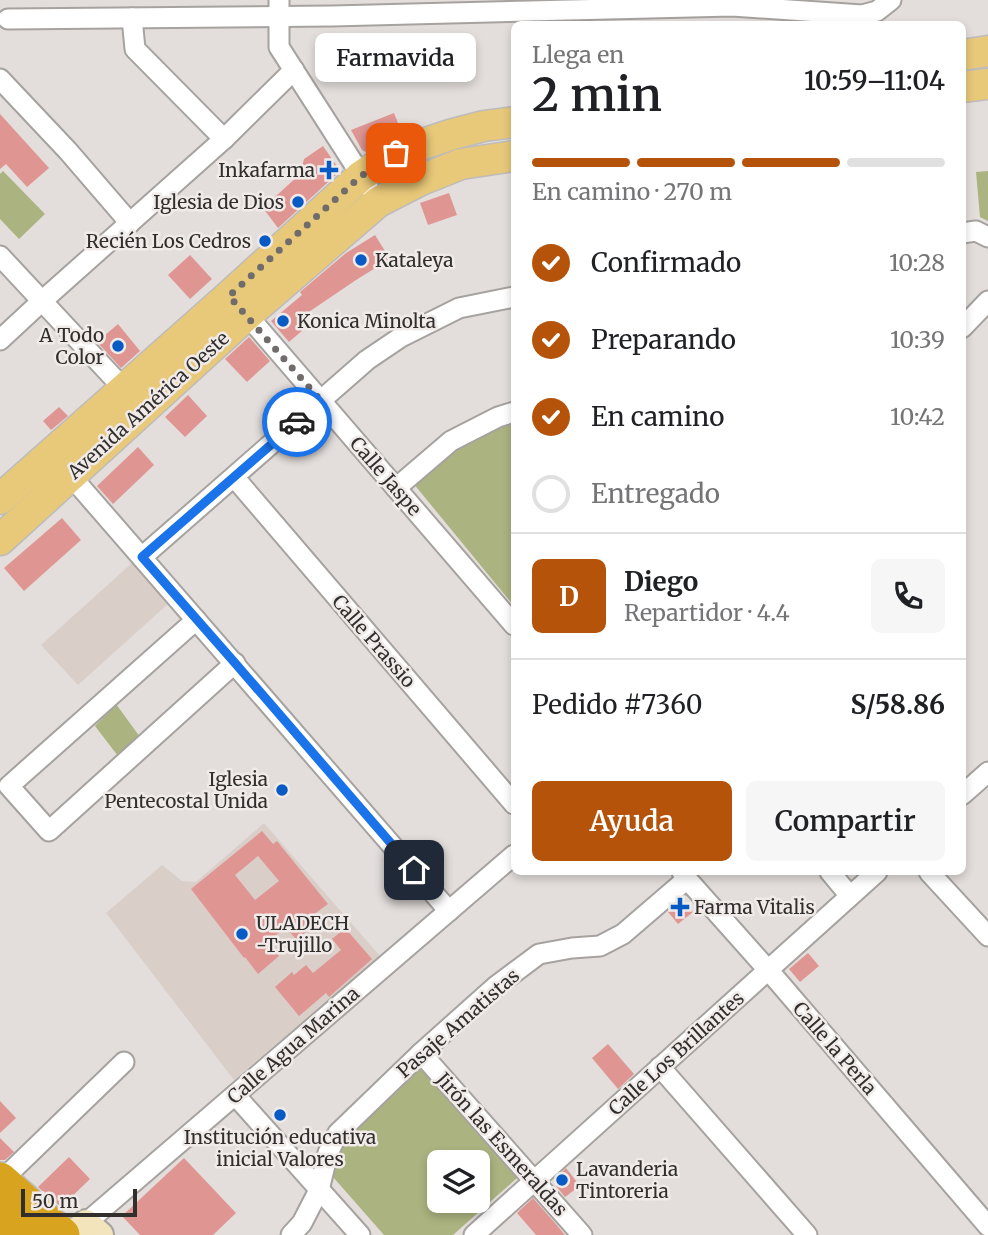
<!DOCTYPE html>
<html lang="es">
<meta charset="utf-8">
<style>
:root{--surface:#fff;--page:#f6f6f6;--text:#202124;--muted:#757577;--line:#e0e0e0;--accent:#b45309}
body{margin:0;font-family:Merriweather,serif;background:var(--page);color:var(--text);height:100vh;display:flex;flex-direction:column;font-size:26px;white-space:nowrap}
*{box-sizing:border-box;margin:0}
p{font-size:23px;color:var(--muted)}
.icon{flex:none;width:38px;height:38px;fill:none;stroke:currentColor;stroke-width:2;stroke-linecap:round;stroke-linejoin:round}
.map{position:relative;flex:1;overflow:hidden}
.sheet{position:absolute;left:511px;top:21px;width:455px;height:854px;display:flex;flex-direction:column;background:var(--surface);border-radius:10px;box-shadow:0 4px 10px #0003}
.sheet>*{flex:none}
.controls{position:absolute;left:427px;top:1150px;display:grid;gap:14px}
.controls a{display:grid;place-items:center;width:63px;height:63px;border-radius:10px;background:var(--surface);box-shadow:0 4px 10px #0003;font-size:35px}
.scale{position:absolute;left:21px;bottom:18px;width:116px;box-sizing:border-box;padding-left:7px;border:4px solid #312f2e;border-top:0;font-size:19px;line-height:24px;white-space:nowrap;color:#312f2e;-webkit-text-stroke:5px #f0ebe9;paint-order:stroke}
.pin{position:absolute;display:grid;place-items:center;width:60px;height:60px;color:#fff;margin:-30px;border-radius:14px;box-shadow:0 4px 10px #0006}
.courier{position:absolute;display:grid;place-items:center;width:70px;height:70px;margin:-35px;border:5px solid #1a73e8;border-radius:50%;background:#fff;color:#222;box-shadow:0 2px 9px #0007}
.bubble{position:absolute;height:49px;border-radius:10px;background:var(--surface);box-shadow:0 4px 10px #0003;font-size:23px;font-weight:600;line-height:49px;text-align:center}
.headline em{font-style:normal;font-weight:600}
.headline div{display:flex;flex-direction:column-reverse}
.headline{display:flex;align-items:center;justify-content:space-between;height:119px;padding:0 21px}
h1{font-size:46px;font-weight:600;line-height:52px}
.bar{display:grid;grid-template-columns:repeat(4,1fr);gap:10px 7px;align-content:center;height:84px;padding:0 21px}
.bar i{height:9px;border-radius:5px;background:var(--line)}
.bar .selected{background:var(--accent)}
.bar p{grid-column:span 4}
.line{display:flex;align-items:center;gap:18px;padding:0 21px;border-top:2px solid var(--line)}
.line div{flex:1}
.round{display:grid;place-items:center;flex:none;width:74px;height:74px;border-radius:10px;background:var(--page)}
ol{padding:0 21px;list-style:none}
li{display:flex;align-items:center;gap:21px;height:77px}
li p{margin-inline-start:auto}
li .icon{padding:7px;border-radius:50%;background:var(--accent);color:#fff;stroke-width:4}
li:last-child{color:var(--muted)}
li i{width:38px;height:38px;border:4px solid var(--line);border-radius:50%}
.action{display:flex;gap:14px;margin-top:auto;padding:14px 21px}
.action a{flex:1;height:80px;border-radius:10px;background:var(--accent);color:#fff;font-size:28px;font-weight:600;line-height:80px;text-align:center}
.action a+a{background:var(--page);color:var(--text)}
.map>svg:first-child{display:block}
.built{fill:#dacec8}
.green{fill:#abb380;fill-rule:evenodd}
.building{fill:#df9693;fill-rule:evenodd}
.lines{fill:none;stroke-linecap:round;stroke-linejoin:round}
.street-casing{stroke:#a6a29f;stroke-width:23}
.secondary-casing{stroke:#a6a29f;stroke-width:30}
.primary-casing{stroke:#bdbcbc;stroke-width:33}
.highway-casing{stroke:#bdbcbc;stroke-width:38}
.street{stroke:#fff;stroke-width:19}
.secondary{stroke:#f3e4bc;stroke-width:26}
.primary{stroke:#e8c879;stroke-width:30}
.highway{stroke:#d8a41f;stroke-width:35}
.done{stroke:#6f6c6b;stroke-width:7;stroke-dasharray:0 12.6}
.route{stroke:#1a73e8;stroke-width:9}
.poi-dot{fill:#085ac4;stroke:#f0ebe9;stroke-width:2.5}
.labels{text-anchor:middle;dominant-baseline:central;stroke-width:5;stroke-linejoin:round;paint-order:stroke}
.poi-label{font-size:19px;fill:#312f2e;stroke:#f0ebe9;text-anchor:end}
.street-label{font-size:19px;fill:#312f2e;stroke:#f0ebe9}
</style>
<div class="map">
<svg width="988" height="1235" viewBox="0 0 988 1235">
<rect width="100%" height="100%" fill="#e3dedb"/>
<!-- built -->
<g class="built">
<path d="M132,563L169,603L78,685L41,645Z"/>
<path d="M264,823L380,956L234,1080L106,913L162,865L182,881L196,882Z"/>
</g>
<!-- green -->
<g class="green">
<path d="M3,171L45,214L19,239L0,219V174Z"/>
<path d="M988,171V221L980,217L976,172Z"/>
<path d="M511,424L514,433V606L413,483L448,454L495,429Z"/>
<path d="M116,704L140,737L118,756L95,726Z"/>
<path d="M418,1065L517,1178L453,1235H384L333,1177L346,1131ZM439,1162H478V1200H439Z"/>
</g>
<!-- building -->
<g class="building">
<path d="M394,113L402,133L386,138L366,152L362,150L351,130Z"/>
<path d="M0,114L49,168L27,187L6,164L0,169Z"/>
<path d="M323,146L339,169L338,173L278,228L263,208L300,174L304,159Z"/>
<path d="M449,193L457,215L428,225L420,203Z"/>
<path d="M375,235L390,259L356,280L297,320L304,329L289,342L271,321L302,295L300,292L346,253Z"/>
<path d="M190,255L212,279L190,299L168,275Z"/>
<path d="M118,324L140,351L121,368L97,342Z"/>
<path d="M249,337L270,361L247,382L225,359Z"/>
<path d="M188,395L207,416L185,437L165,417Z"/>
<path d="M59,407L68,416L51,430L43,421Z"/>
<path d="M138,447L154,465L113,504L97,486Z"/>
<path d="M62,518L81,540L24,591L4,568Z"/>
<path d="M262,831L273,844L277,841L328,904L306,920L312,926L297,940L286,928L267,941L279,956L258,974L245,957L244,958L191,889ZM258,856L279,881L255,900L235,875Z"/>
<path d="M682,899L693,912L678,924L668,912Z"/>
<path d="M345,928L372,959L329,997L326,993L299,1016L275,987L292,972L294,975L306,965L313,973L341,950L332,939Z"/>
<path d="M808,953L819,966L800,982L789,969Z"/>
<path d="M608,1044L634,1074L618,1089L592,1058Z"/>
<path d="M0,1101L16,1118L0,1133Z"/>
<path d="M0,1138L14,1152L5,1160H0Z"/>
<path d="M69,1157L90,1179L61,1207L38,1187Z"/>
<path d="M184,1158L236,1213L213,1235H140L122,1216Z"/>
<path d="M566,1168L580,1186L565,1197L556,1186V1178Z"/>
<path d="M533,1198L555,1223L565,1235H536L517,1213Z"/>
</g>
<g class="lines">
<!-- street casing -->
<g class="street-casing">
<g id="street">
<path d="M279,0V47L368,186"/>
<path d="M132,18L135,49L224,139"/>
<path d="M8,19L332,16L732,6L862,15L877,11L891,0"/>
<path d="M0,79L68,151L130,223"/>
<path d="M962,233L976,231L988,237"/>
<path d="M0,256L124,389"/>
<path d="M241,308L514,625"/>
<path d="M962,328L988,301"/>
<path d="M0,340L42,301L224,139L294,70"/>
<path d="M64,468L449,911"/>
<path d="M234,477L514,804"/>
<path d="M396,488L451,441L498,417L514,412"/>
<path d="M142,557L367,360L401,337L459,308L514,297"/>
<path d="M196,620L9,786L49,831L235,663"/>
<path d="M962,795L988,772"/>
<path d="M682,872L687,879L776,979L988,1226"/>
<path d="M830,872L850,896"/>
<path d="M929,872L988,936"/>
<path d="M421,1053L582,1235"/>
<path d="M660,1067L807,1235"/>
<path d="M235,1095L360,1235"/>
<path d="M1,1181L124,1062"/>
<path d="M86,1223L514,855"/>
<path d="M291,1235L302,1223L319,1190L328,1153L338,1133L421,1053L496,986L539,954L572,948L600,946L623,934L687,879"/>
<path d="M474,1235L877,872"/>
</g>
</g>
<!-- secondary casing -->
<g class="secondary-casing">
<path id="secondary" d="M72,1235L86,1223L100,1235"/>
</g>
<!-- primary casing -->
<g class="primary-casing">
<g id="primary">
<path d="M962,55L988,51"/>
<path d="M962,87L988,84"/>
<path d="M0,499L229,296L361,176L396,153L453,134L484,126L514,122"/>
<path d="M0,540L247,315L378,202L421,180L461,164L514,156"/>
</g>
</g>
<!-- highway casing -->
<g class="highway-casing">
<g id="highway">
<path d="M0,1180L62,1235"/>
<path d="M0,1213L25,1235"/>
</g>
</g>
<!-- street -->
<use href="#street" class="street"/>
<!-- secondary -->
<use href="#secondary" class="secondary"/>
<!-- primary -->
<use href="#primary" class="primary"/>
<!-- highway -->
<use href="#highway" class="highway"/>
</g>
<g class="lines">
<!-- done -->
<path class="done" d="M297,422L321,401L229,296L361,176L396,153"/>
<!-- route -->
<path class="route" d="M297,422L142,557L235,663L414,870"/>
</g>
<!-- markers -->
<g class="poi-dot">
<path d="M325.5 159.5h7v7h7v7h-7v7h-7v-7h-7v-7h7z"/>
<circle cx="298" cy="202" r="7"/>
<circle cx="265" cy="241" r="7"/>
<circle cx="361" cy="260" r="7"/>
<circle cx="283" cy="321" r="7"/>
<circle cx="118" cy="346" r="7"/>
<circle cx="282" cy="790" r="7"/>
<path d="M676.5 896.5h7v7h7v7h-7v7h-7v-7h-7v-7h7z"/>
<circle cx="242" cy="934" r="7"/>
<circle cx="280" cy="1115" r="7"/>
<circle cx="562" cy="1180" r="7"/>
</g>
<g class="labels">
<!-- poi labels -->
<g class="poi-label">
<text x="315" y="170">Inkafarma</text>
<text x="284" y="202">Iglesia de Dios</text>
<text x="251" y="241">Recién Los Cedros</text>
<text x="375" y="260" text-anchor="start">Kataleya</text>
<text x="297" y="321" text-anchor="start">Konica Minolta</text>
<text x="104" y="335">A Todo<tspan x="104" dy="22">Color</tspan></text>
<text x="268" y="779">Iglesia<tspan x="268" dy="22">Pentecostal Unida</tspan></text>
<text x="694" y="907" text-anchor="start">Farma Vitalis</text>
<text x="256" y="923" text-anchor="start">ULADECH<tspan x="256" dy="22">-Trujillo</tspan></text>
<text x="280" y="1137" text-anchor="middle">Institución educativa<tspan x="280" dy="22">inicial Valores</tspan></text>
<text x="576" y="1169" text-anchor="start">Lavanderia<tspan x="576" dy="22">Tintoreria</tspan></text>
</g>
<!-- street labels -->
<g class="street-label">
<text transform="translate(148 405) rotate(-42)">Avenida América Oeste</text>
<text transform="translate(386 476) rotate(49)">Calle Jaspe</text>
<text transform="translate(374 641) rotate(49)">Calle Prassio</text>
<text transform="translate(458 1023) rotate(-41)">Pasaje Amatistas</text>
<text transform="translate(293 1045) rotate(-41)">Calle Agua Marina</text>
<text transform="translate(835 1048) rotate(49)">Calle la Perla</text>
<text transform="translate(676 1053) rotate(-42)">Calle Los Brillantes</text>
<text transform="translate(502 1144) rotate(48)">Jirón las Esmeraldas</text>
</g>
</g>
</svg>
<div class="controls">
<a><svg class="icon" aria-label="layers" viewBox="0 0 24 24"><path d="M12 4l9 5-9 5-9-5zM3 14l9 5 9-5"/></svg></a>
</div>
<div class="scale">50 m</div>
<div class="pin" style="left:396px;top:153px;background:#ea580c"><svg class="icon" aria-label="bag" viewBox="0 0 24 24"><path d="M5 8h14l-1 12H6zM9 8a3 3 0 0 1 6 0"/></svg></div>
<div class="pin" style="left:414px;top:870px;background:#1f2937"><svg class="icon" aria-label="home" viewBox="0 0 24 24"><path d="M3 11l9-7 9 7M6 9v11h12V9"/></svg></div>
<div class="courier" style="left:297px;top:422px"><svg class="icon" aria-label="car" viewBox="0 0 24 24"><path d="M5 17H2v-5l4-1 3-4h7l3 4 3 1v5h-3M9 17h6M6 11h13"/><circle cx="7" cy="17" r="2"/><circle cx="17" cy="17" r="2"/></svg></div>
<div class="bubble" style="left:315px;top:33px;width:161px">Farmavida</div>
<section class="sheet">
<div class="headline"><div><h1>2 min</h1><p>Llega en</p></div><em>10:59–11:04</em></div>
<div class="bar"><i class="selected"></i><i class="selected"></i><i class="selected"></i><i></i><p>En camino · 270 m</p></div>
<ol>
<li><svg class="icon" aria-label="check" viewBox="0 0 24 24"><path d="M5 12l5 5 9-10"/></svg>Confirmado<p>10:28</p></li>
<li><svg class="icon" aria-label="check" viewBox="0 0 24 24"><path d="M5 12l5 5 9-10"/></svg>Preparando<p>10:39</p></li>
<li><svg class="icon" aria-label="check" viewBox="0 0 24 24"><path d="M5 12l5 5 9-10"/></svg>En camino<p>10:42</p></li>
<li><i></i>Entregado</li>
</ol>
<div class="line" style="height:126px"><b class="round" style="background:var(--accent);color:#fff">D</b><div><b>Diego</b><p>Repartidor · 4.4</p></div><a class="round"><svg class="icon" aria-label="phone" viewBox="0 0 24 24"><path d="M5 4h4l2 5-3 2q2 4 5 5l2-3 5 2v4C11 20 4 13 5 4z"/></svg></a></div>
<div class="line" style="height:91px"><div>Pedido #7360</div><b>S/58.86</b></div>
<div class="action"><a>Ayuda</a><a>Compartir</a></div>
</section>
</div>
